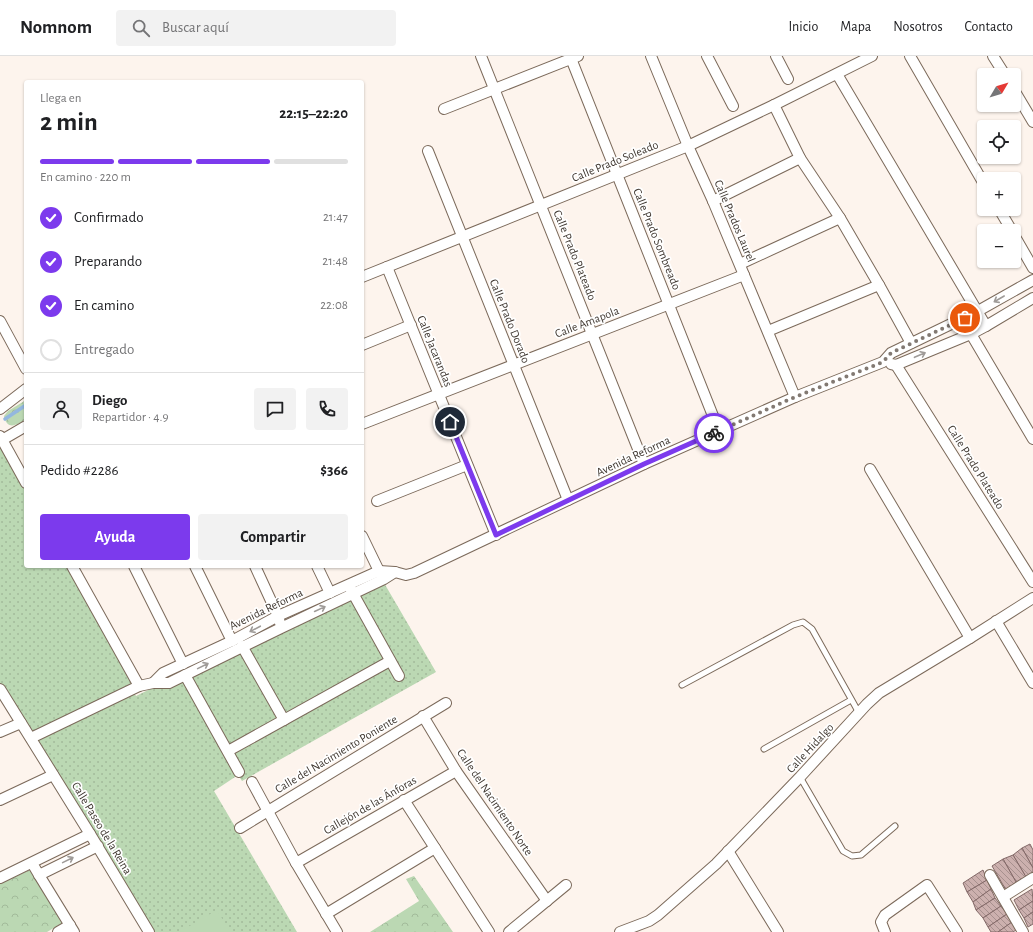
<!DOCTYPE html>
<html lang="es">
<meta charset="utf-8">
<style>
:root{--surface:#fff;--page:#f2f2f2;--text:#202124;--muted:#757577;--line:#e0e0e0;--accent:#7c3aed}
body{margin:0;font-family:"Alegreya Sans",sans-serif;background:var(--page);color:var(--text);height:100vh;display:flex;flex-direction:column;font-size:15px;white-space:nowrap}
*{box-sizing:border-box;margin:0}
p{font-size:13px;color:var(--muted)}
.icon{flex:none;width:22px;height:22px;fill:none;stroke:currentColor;stroke-width:2;stroke-linecap:round;stroke-linejoin:round}
.map{position:relative;flex:1;overflow:hidden}
.details{position:absolute;left:24px;top:24px;width:340px;height:488px;display:flex;flex-direction:column;background:var(--surface);border-radius:4px;box-shadow:0 1px 3px #0004}
.details>*{flex:none}
.needle{width:26px;rotate:52deg}
.buttons{position:absolute;left:977px;top:12px;display:grid;gap:8px}
.buttons a{display:grid;place-items:center;width:44px;height:44px;border-radius:4px;background:var(--surface);box-shadow:0 1px 3px #0004;font-size:20px}
.pin{position:absolute;display:grid;place-items:center;width:34px;height:34px;color:#fff;margin:-17px;border:2px solid #fff;border-radius:50%;box-shadow:0 1px 4px #0007}
.courier{position:absolute;display:grid;place-items:center;width:40px;height:40px;margin:-20px;border:3px solid #7c3aed;border-radius:50%;background:#fff;color:#222;box-shadow:0 1px 5px #0007}
.summary em{font-style:normal;font-weight:700}
.summary div{display:flex;flex-direction:column-reverse}
.summary{display:flex;align-items:center;justify-content:space-between;height:68px;padding:0 16px}
h1{font-size:26px;font-weight:700;line-height:30px}
.bar{display:grid;grid-template-columns:repeat(4,1fr);gap:6px 4px;align-content:center;height:48px;padding:0 16px}
.bar i{height:5px;border-radius:3px;background:var(--line)}
.bar .selected{background:var(--accent)}
.bar p{grid-column:span 4}
.line{display:flex;align-items:center;gap:10px;padding:0 16px;border-top:1px solid var(--line)}
.line div{flex:1}
.round{display:grid;place-items:center;flex:none;width:42px;height:42px;border-radius:4px;background:var(--page)}
ol{padding:0 16px;list-style:none}
li{display:flex;align-items:center;gap:12px;height:44px}
li p{margin-inline-start:auto}
li .icon{padding:4px;border-radius:50%;background:var(--accent);color:#fff;stroke-width:4}
li:last-child{color:var(--muted)}
li i{width:22px;height:22px;border:2px solid var(--line);border-radius:50%}
.primary-button{display:flex;gap:8px;margin-top:auto;padding:8px 16px}
.primary-button a{flex:1;height:46px;border-radius:4px;background:var(--accent);color:#fff;font-size:16px;font-weight:700;line-height:46px;text-align:center}
.primary-button a+a{background:var(--page);color:var(--text)}
header{display:flex;align-items:center;gap:24px;box-sizing:border-box;height:56px;padding:0 20px;background:var(--surface);border-bottom:1px solid var(--line)}
header strong{font-size:19px}
nav{display:flex;gap:22px;margin-inline-start:auto;font-size:14px}
.search{width:280px;height:36px;background:var(--page);display:flex;align-items:center;gap:10px;box-sizing:border-box;padding:0 14px;border-radius:4px;color:var(--muted);font-size:15px}
.map>svg:first-child{display:block}
.grass{fill:url(#grass-dots)}
.park{fill:url(#park-crowns)}
.pitch{fill:#bbd8b3}
.lines{fill:none;stroke-linecap:round;stroke-linejoin:round}
.stream{stroke:#93b7df;stroke-width:3.5}
.building{fill:url(#building-back-hatch);stroke:#836968}
.service-casing{stroke:#7c6a5b;stroke-width:7}
.minor-casing{stroke:#7c6a5b;stroke-width:12}
.service{stroke:#fff;stroke-width:5}
.minor{stroke:#fff;stroke-width:10}
.oneway{stroke:#9f9b98}
.done{stroke:#827972;stroke-width:4;stroke-dasharray:0 7.2}
.route{stroke:#7c3aed;stroke-width:5}
.labels{text-anchor:middle;dominant-baseline:central;stroke-width:3.5;stroke-linejoin:round;paint-order:stroke}
.street-label{font-size:12px;fill:#3f3730;stroke:#fff}
</style>
<header>
<strong>Nomnom</strong>
<div class="search"><svg class="icon" aria-label="search" viewBox="0 0 24 24"><circle cx="10" cy="10" r="6"/><path d="M15 15l6 6"/></svg>Buscar aquí</div>
<nav><a>Inicio</a><a>Mapa</a><a>Nosotros</a><a>Contacto</a></nav>
</header>
<div class="map">
<svg width="1033" height="876" viewBox="0 0 1033 876">
<defs>
<pattern id="grass-dots" width="8" height="8" patternUnits="userSpaceOnUse"><rect width="8" height="8" fill="#bbd8b3"/><path d="M2 2h.1M6 6h.1" fill="none" stroke="#a2ba9a" stroke-width="1.8" stroke-linecap="round"/></pattern>
<pattern id="park-crowns" width="20" height="18" patternUnits="userSpaceOnUse"><rect width="20" height="18" fill="#bbd8b3"/><path d="M2 6a3 3 0 1 1 6 0M12 15a3 3 0 1 1 6 0" fill="none" stroke="#a2ba9a"/></pattern>
<pattern id="building-back-hatch" width="6" height="6" patternUnits="userSpaceOnUse"><rect width="6" height="6" fill="#ccb0ae"/><path d="M-1 5l2 2M0 0l6 6M5-1l2 2" fill="none" stroke="#a7908e"/></pattern>
</defs>
<rect width="100%" height="100%" fill="#fdf4ed"/>
<!-- grass -->
<path class="grass" d="M0,387L26,427V510H72L139,630L132,633L136,640L380,520L436,616L242,725L238,719L214,735L297,876H149L0,631Z"/>
<!-- park -->
<g class="park">
<path d="M26,344V363C17,369 7,375 4,360L8,355Z"/>
<path d="M30,814L62,867L47,876H0V828Z"/>
<path d="M414,820L453,876H370L419,845L406,823Z"/>
</g>
<!-- pitch -->
<path class="pitch" d="M217,854L230,876H181V875Z"/>
<g class="lines">
<!-- stream -->
<path class="stream" d="M5,363L26,349"/>
</g>
<!-- building -->
<g class="building">
<path d="M1030,788L1033,794V812L1022,792Z"/>
<path d="M1022,792L1033,812V816L1026,821L1013,799Z"/>
<path d="M1013,799L1026,821L1016,826L1003,803Z"/>
<path d="M1003,803L1016,826L1006,834L992,810Z"/>
<path d="M983,814L987,824L967,836L963,827Z"/>
<path d="M987,824L991,833L973,846L967,836Z"/>
<path d="M991,833L995,842L976,854L973,846Z"/>
<path d="M1032,833L1033,845L1019,854L1014,844Z"/>
<path d="M995,842L1001,850L983,862L976,854Z"/>
<path d="M1033,845V856L1024,862L1019,854Z"/>
<path d="M1001,850L1007,858L988,871L983,862Z"/>
<path d="M1033,856V868L1028,871L1024,862Z"/>
<path d="M1007,858L1012,866L998,876H991L988,871Z"/>
<path d="M1012,866L1016,874L1013,876H998Z"/>
</g>
<g class="lines">
<!-- service casing -->
<g class="service-casing">
<g id="service">
<path d="M682,629L793,569L803,566L812,573L859,657"/>
<path d="M764,693L851,644"/>
<path d="M800,721L843,795L852,800L861,799L895,770"/>
</g>
</g>
<!-- minor casing -->
<g class="minor-casing">
<g id="minor">
<path d="M481,0L644,408"/>
<path d="M570,0L719,375"/>
<path d="M651,0L688,90L713,145L795,341"/>
<path d="M707,0L733,50"/>
<path d="M776,0L788,23"/>
<path d="M910,0L984,128"/>
<path d="M993,0L1005,19"/>
<path d="M837,18L986,270"/>
<path d="M1014,34L1033,66"/>
<path d="M774,49L800,102L840,162L879,229L911,287"/>
<path d="M444,53L578,0"/>
<path d="M428,95L568,444"/>
<path d="M713,145L800,102"/>
<path d="M999,153L1012,175"/>
<path d="M1014,179L1033,212"/>
<path d="M740,208L840,162"/>
<path d="M387,211L496,479"/>
<path d="M362,221L688,90L774,49L872,0"/>
<path d="M0,265L26,313"/>
<path d="M768,275L879,229"/>
<path d="M971,278L1033,383"/>
<path d="M362,289L411,269"/>
<path d="M891,308L896,309L971,278L986,270L1033,242"/>
<path d="M896,309L1033,526"/>
<path d="M0,353L26,333"/>
<path d="M362,368L744,219"/>
<path d="M0,380L26,427"/>
<path d="M2,384L26,370"/>
<path d="M870,413L970,582"/>
<path d="M377,445L467,409"/>
<path d="M362,480L379,515L383,521"/>
<path d="M72,510L139,630"/>
<path d="M134,510L183,608"/>
<path d="M195,510L232,585"/>
<path d="M255,510L278,560L280,567"/>
<path d="M317,510L330,537"/>
<path d="M350,532L399,620"/>
<path d="M996,565L1033,627"/>
<path d="M242,590L284,664"/>
<path d="M185,619L239,716"/>
<path d="M153,627L163,617L232,585L278,560L379,515L395,516L406,519L414,517L644,408L795,341L883,306L891,297L978,255L1033,224"/>
<path d="M0,633L90,778L149,876"/>
<path d="M423,660L456,715L547,845"/>
<path d="M0,676L21,667"/>
<path d="M31,682L139,630L153,627H169L281,572L384,523L395,516"/>
<path d="M228,695L390,605"/>
<path d="M252,726L296,807L337,876"/>
<path d="M0,744L53,719"/>
<path d="M404,744L489,876"/>
<path d="M240,772L446,647"/>
<path d="M728,795L778,876"/>
<path d="M32,807L39,819L74,876"/>
<path d="M296,807L456,715"/>
<path d="M39,819L98,790"/>
<path d="M990,819L1023,876"/>
<path d="M0,822L90,778"/>
<path d="M1003,841L1033,822"/>
<path d="M326,858L435,792"/>
<path d="M58,876L70,869"/>
<path d="M509,876L566,829"/>
<path d="M620,876L649,865L658,859L716,808L800,721L867,648L879,637L970,582L1033,542"/>
<path d="M885,876L881,866L885,859L927,829L957,876"/>
</g>
</g>
<!-- service -->
<use href="#service" class="service"/>
<!-- minor -->
<use href="#minor" class="minor"/>
</g>
<!-- one-way arrows -->
<defs><path id="oneway-shaft" d="M-6 0H5M1.5-3L5.5 0L1.5 3" fill="none" stroke-width="1.6" stroke-linecap="round" stroke-linejoin="round"/></defs>
<g class="oneway">
<use href="#oneway-shaft" transform="translate(999 243) rotate(150)"/>
<use href="#oneway-shaft" transform="translate(920 299) rotate(-23)"/>
<use href="#oneway-shaft" transform="translate(320 553) rotate(-25)"/>
<use href="#oneway-shaft" transform="translate(255 573) rotate(152)"/>
<use href="#oneway-shaft" transform="translate(203 610) rotate(-26)"/>
<use href="#oneway-shaft" transform="translate(68 804) rotate(-26)"/>
</g>
<g class="lines">
<!-- done -->
<path class="done" d="M714,377L795,341L883,306L891,297L965,262"/>
<!-- route -->
<path class="route" d="M450,366L496,479L644,408L714,377"/>
</g>
<g class="labels">
<!-- street labels -->
<g class="street-label">
<text transform="translate(615 105) rotate(-22)">Calle Prado Soleado</text>
<text transform="translate(735 165) rotate(67)">Calle Prados Laurel</text>
<text transform="translate(657 183) rotate(68)">Calle Prado Sombreado</text>
<text transform="translate(575 199) rotate(68)">Calle Prado Plateado</text>
<text transform="translate(510 265) rotate(68)">Calle Prado Dorado</text>
<text transform="translate(587 266) rotate(-21)">Calle Amapola</text>
<text transform="translate(435 295) rotate(68)">Calle Jacarandas</text>
<text transform="translate(633 400) rotate(-25)">Avenida Reforma</text>
<text transform="translate(976 411) rotate(58)">Calle Prado Plateado</text>
<text transform="translate(266 553) rotate(-26)">Avenida Reforma</text>
<text transform="translate(810 692) rotate(-47)">Calle Hidalgo</text>
<text transform="translate(336 698) rotate(-31)">Calle del Nacimiento Poniente</text>
<text transform="translate(495 746) rotate(56)">Calle del Nacimiento Norte</text>
<text transform="translate(370 749) rotate(-30)">Callejón de las Ánforas</text>
<text transform="translate(102 772) rotate(59)">Calle Paseo de la Reina</text>
</g>
</g>
</svg>
<div class="buttons">
<a><svg class="needle" viewBox="-14 -14 28 28"><path d="M0-13l5 13h-10z" fill="#e53935"/><path d="M0 13l5-13h-10z" fill="#757577"/></svg></a>
<a><svg class="icon" aria-label="locate" viewBox="0 0 24 24"><circle cx="12" cy="12" r="6"/><path d="M12 2v4M12 18v4M2 12h4M18 12h4"/></svg></a>
<a>+</a>
<a>−</a>
</div>
<div class="pin" style="left:965px;top:262px;background:#ea580c"><svg class="icon" aria-label="bag" viewBox="0 0 24 24"><path d="M5 8h14l-1 12H6zM9 8a3 3 0 0 1 6 0"/></svg></div>
<div class="pin" style="left:450px;top:366px;background:#1f2937"><svg class="icon" aria-label="home" viewBox="0 0 24 24"><path d="M3 11l9-7 9 7M6 9v11h12V9"/></svg></div>
<div class="courier" style="left:714px;top:377px"><svg class="icon" aria-label="bike" viewBox="0 0 24 24"><circle cx="6" cy="16" r="4"/><circle cx="18" cy="16" r="4"/><path d="M6 16l4-8h5l3 8M10 8l3 8H6M13 5h3"/></svg></div>
<section class="details">
<div class="summary"><div><h1>2 min</h1><p>Llega en</p></div><em>22:15–22:20</em></div>
<div class="bar"><i class="selected"></i><i class="selected"></i><i class="selected"></i><i></i><p>En camino · 220 m</p></div>
<ol>
<li><svg class="icon" aria-label="check" viewBox="0 0 24 24"><path d="M5 12l5 5 9-10"/></svg>Confirmado<p>21:47</p></li>
<li><svg class="icon" aria-label="check" viewBox="0 0 24 24"><path d="M5 12l5 5 9-10"/></svg>Preparando<p>21:48</p></li>
<li><svg class="icon" aria-label="check" viewBox="0 0 24 24"><path d="M5 12l5 5 9-10"/></svg>En camino<p>22:08</p></li>
<li><i></i>Entregado</li>
</ol>
<div class="line" style="height:72px"><a class="round"><svg class="icon" aria-label="person" viewBox="0 0 24 24"><circle cx="12" cy="8" r="4"/><path d="M4 21q1-7 8-7t8 7"/></svg></a><div><b>Diego</b><p>Repartidor · 4.9</p></div><a class="round"><svg class="icon" aria-label="chat" viewBox="0 0 24 24"><path d="M4 5h16v11H9l-5 4z"/></svg></a><a class="round"><svg class="icon" aria-label="phone" viewBox="0 0 24 24"><path d="M5 4h4l2 5-3 2q2 4 5 5l2-3 5 2v4C11 20 4 13 5 4z"/></svg></a></div>
<div class="line" style="height:52px"><div>Pedido #2286</div><b>$366</b></div>
<div class="primary-button"><a>Ayuda</a><a>Compartir</a></div>
</section>
</div>
